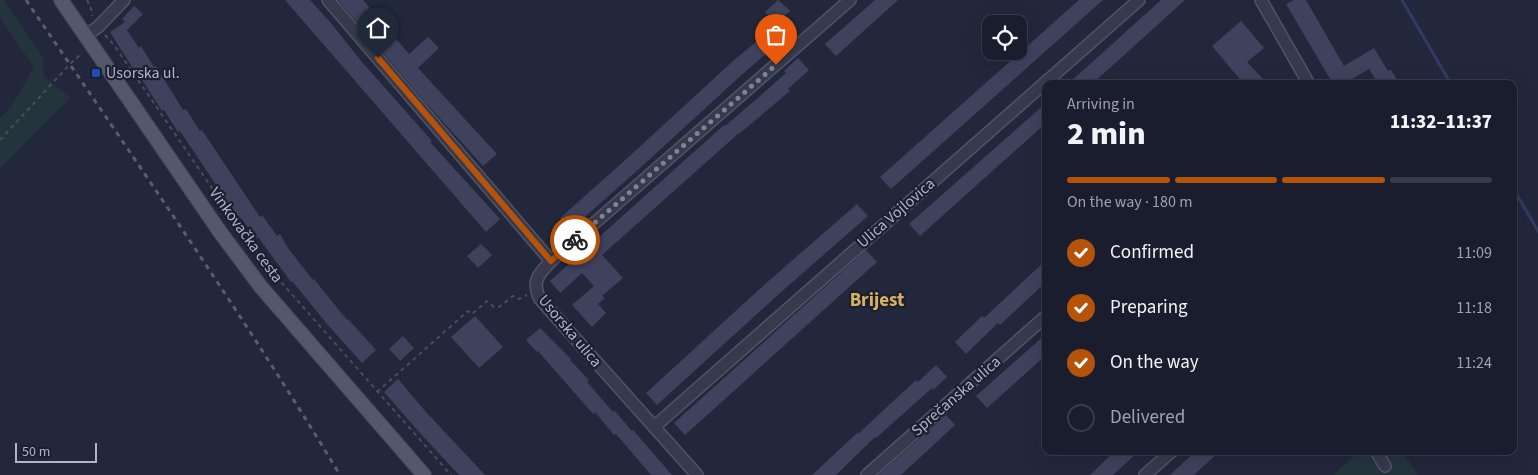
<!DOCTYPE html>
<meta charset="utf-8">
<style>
:root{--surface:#1a1d2d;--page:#272a39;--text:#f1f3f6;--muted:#9fa2aa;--line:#383b49;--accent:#b45309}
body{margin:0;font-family:"Source Sans 3",sans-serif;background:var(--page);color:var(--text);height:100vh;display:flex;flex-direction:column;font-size:19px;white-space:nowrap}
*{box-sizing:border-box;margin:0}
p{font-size:16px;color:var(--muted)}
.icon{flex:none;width:28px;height:28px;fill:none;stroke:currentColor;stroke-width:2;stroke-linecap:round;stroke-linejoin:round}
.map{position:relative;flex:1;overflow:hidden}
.sheet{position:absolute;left:1042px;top:80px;width:475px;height:375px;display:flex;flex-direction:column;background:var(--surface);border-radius:10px;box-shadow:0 5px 20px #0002,0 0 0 1px var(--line)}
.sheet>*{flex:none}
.fabs{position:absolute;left:982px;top:15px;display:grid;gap:10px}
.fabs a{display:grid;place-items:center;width:45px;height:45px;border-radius:10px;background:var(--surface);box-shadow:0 5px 20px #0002,0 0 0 1px var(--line);font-size:25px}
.scale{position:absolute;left:15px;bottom:12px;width:82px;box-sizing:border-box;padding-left:5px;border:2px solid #b1b4c8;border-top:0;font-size:14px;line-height:18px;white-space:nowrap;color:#b1b4c8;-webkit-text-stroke:4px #1b1f31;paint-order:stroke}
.pin{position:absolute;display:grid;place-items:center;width:42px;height:42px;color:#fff;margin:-51px -21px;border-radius:50% 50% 50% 0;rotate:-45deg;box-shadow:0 0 5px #0007}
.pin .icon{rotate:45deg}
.courier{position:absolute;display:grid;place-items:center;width:50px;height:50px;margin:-25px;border:4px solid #b45309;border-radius:50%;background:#fff;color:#222;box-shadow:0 1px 6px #0007}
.head em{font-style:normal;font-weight:800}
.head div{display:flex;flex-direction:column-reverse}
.head{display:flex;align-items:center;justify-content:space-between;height:85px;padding:0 25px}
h1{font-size:32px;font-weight:800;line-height:38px}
.bar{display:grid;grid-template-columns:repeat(4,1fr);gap:8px 5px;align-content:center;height:60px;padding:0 25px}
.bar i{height:6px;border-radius:4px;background:var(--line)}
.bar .active{background:var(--accent)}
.bar p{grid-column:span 4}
ol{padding:0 25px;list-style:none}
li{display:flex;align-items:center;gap:15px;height:55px}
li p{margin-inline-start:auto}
li .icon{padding:5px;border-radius:50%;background:var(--accent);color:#fff;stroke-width:4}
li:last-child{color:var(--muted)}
li i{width:28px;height:28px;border:2px solid var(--line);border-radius:50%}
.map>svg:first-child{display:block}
.green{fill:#24343d}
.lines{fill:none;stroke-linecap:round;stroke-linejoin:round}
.stream{stroke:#333b62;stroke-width:3}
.building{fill:#3e425d}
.minor-casing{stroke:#515467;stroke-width:14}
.major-casing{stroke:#3f4355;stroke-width:16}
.path{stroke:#42515b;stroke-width:2;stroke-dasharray:4 4;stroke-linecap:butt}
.minor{stroke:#363a4c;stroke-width:11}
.major{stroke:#54586d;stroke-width:14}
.rail{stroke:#585c74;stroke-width:3;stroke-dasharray:5 5;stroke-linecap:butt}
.done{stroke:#7f8397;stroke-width:5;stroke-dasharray:0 9}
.route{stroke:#b45309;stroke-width:6}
.transit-dot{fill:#1a4fb4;stroke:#1b1f31;stroke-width:2}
.labels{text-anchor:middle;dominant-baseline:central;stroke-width:4.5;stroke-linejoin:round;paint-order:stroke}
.poi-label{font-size:16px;fill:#b1b4c8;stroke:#1b1f31;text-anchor:start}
.street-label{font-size:16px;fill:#b1b4c8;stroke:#1b1f31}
.quarter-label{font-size:19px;font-weight:bold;fill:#d7b15d;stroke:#1b1f31}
</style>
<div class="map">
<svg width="1538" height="475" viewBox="0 0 1538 475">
<rect width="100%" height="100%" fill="#22273c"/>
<!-- green -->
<g class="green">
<path d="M0,0H4L43,58L44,76L70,98L0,169V118L11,107L34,67L0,18Z"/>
<path d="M1360,451H1402L1418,475H1333Z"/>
</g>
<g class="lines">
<!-- stream -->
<g class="stream">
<path d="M1402,0L1451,84"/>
<path d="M1514,190L1538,231"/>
</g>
</g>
<!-- building -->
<g class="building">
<path d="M285,0H310L330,22L362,62L432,141L430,142L500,219L486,232Z"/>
<path d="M338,0H363L409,54L428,37L439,48L418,68L497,154L483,166L425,102Z"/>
<path d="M778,0L790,11L776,24L765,12Z"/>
<path d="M875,0H898L836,56L825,44Z"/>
<path d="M1079,0H1103L891,189L880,177Z"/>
<path d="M1161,0H1185L1092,84H1068Z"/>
<path d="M1294,0H1306L1344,66L1374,48L1388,71L1391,70L1400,84H1378L1369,69L1352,79L1355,84H1333L1286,4Z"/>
<path d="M134,6L143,14L127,30L139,48L141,46L154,67L156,66L183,110L186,109L200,131L202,130L260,217L262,215L277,236L280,234L288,248L313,280L314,279L347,320L348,319L376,350L362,363L327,324L292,281L291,282L258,237L256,239L241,218L239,219L180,131L178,132L164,110L162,111L135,69L134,70L110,32L125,22L122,19Z"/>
<path d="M1241,21L1264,48L1247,62L1268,84H1244L1212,46Z"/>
<path d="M771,29L782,40L747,70L639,169L570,230L560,218L622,163L733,61Z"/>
<path d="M798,58L809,70L788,89L790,91L739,134V133L602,255L623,278L602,296L605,298L598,304L606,313L592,327L572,305L594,286L582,273L560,293L550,281L724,125L725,126L760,96L786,73L784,71Z"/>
<path d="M1046,103V123L920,236L909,224Z"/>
<path d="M857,204L868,216L780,293L657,405L646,393L764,285Z"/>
<path d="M481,244L492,255L478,268L467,256Z"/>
<path d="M866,250L877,262L685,435L674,423Z"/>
<path d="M1046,260V282L1000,325L998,323L966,354L955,342L982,316L984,318Z"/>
<path d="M475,316L503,347L479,368L451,337Z"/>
<path d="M540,328L571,359L570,360L589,380L587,382L613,412L614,410L632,431L633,430L672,475H651L616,434L614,435L595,412L593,414L538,351L537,352L526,340Z"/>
<path d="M1046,334V355L987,408L976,396Z"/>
<path d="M403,336L414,348L400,361L389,349Z"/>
<path d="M936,365L947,377L933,390L932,388L876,438L875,437L836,475H812L857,433L858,434L916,380L918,382Z"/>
<path d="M398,379L426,412L485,475H459L420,433L384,392Z"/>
<path d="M946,415L955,425L901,475H878Z"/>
<path d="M1115,451H1139L1113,475H1090Z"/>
<path d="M1196,451H1220L1194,475H1170Z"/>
</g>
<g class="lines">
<!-- minor casing -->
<g class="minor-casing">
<g id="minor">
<path d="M328,0L551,261C539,274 531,281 540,299L697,475"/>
<path d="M1261,0L1309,84"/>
<path d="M85,36L98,27L124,0"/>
<path d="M551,261L850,0"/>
<path d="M654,427L1139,0"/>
<path d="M1376,451L1385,466"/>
<path d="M867,475L1046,316"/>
<path d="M1145,475L1172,451"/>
</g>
</g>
<!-- major casing -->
<g class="major-casing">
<path id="major" d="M61,0L220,232L261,287L424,475"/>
</g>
<!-- path -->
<g class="path">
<path d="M87,0L92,11V16"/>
<path d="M105,35L114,45L251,245L282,283L451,475"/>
<path d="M0,140L70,64L82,53"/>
<path d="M377,392L468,311L472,314L487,301L494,307H499L513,296L519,299L527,295"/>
</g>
<!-- minor -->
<use href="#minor" class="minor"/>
<!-- major -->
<use href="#major" class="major"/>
<!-- rail -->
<path class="rail" d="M26,0C133,157 242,313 340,475"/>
</g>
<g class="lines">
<!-- done -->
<path class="done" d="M575,240L776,65"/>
<!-- route -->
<path class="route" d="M378,58L551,261L575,240"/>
</g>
<!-- markers -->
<rect class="transit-dot" x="91" y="68" width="10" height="10" rx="2.5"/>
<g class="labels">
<!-- poi labels -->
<g class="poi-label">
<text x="106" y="73">Usorska ul.</text>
</g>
<!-- street labels -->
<g class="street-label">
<text transform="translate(896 213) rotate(-41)">Ulica Vojlovica</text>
<text transform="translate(246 235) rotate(54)">Vinkovačka cesta</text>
<text transform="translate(570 331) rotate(50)">Usorska ulica</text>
<text transform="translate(956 396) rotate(-41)">Sprečanska ulica</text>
</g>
<!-- quarter labels -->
<g class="quarter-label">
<text x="877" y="300">Brijest</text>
</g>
</g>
</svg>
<div class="fabs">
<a><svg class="icon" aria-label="locate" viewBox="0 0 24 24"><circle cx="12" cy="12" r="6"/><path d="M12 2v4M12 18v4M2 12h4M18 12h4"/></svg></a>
</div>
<div class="scale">50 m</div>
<div class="pin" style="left:776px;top:65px;background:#ea580c"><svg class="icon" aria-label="bag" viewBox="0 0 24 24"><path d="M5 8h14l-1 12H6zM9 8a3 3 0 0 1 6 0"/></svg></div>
<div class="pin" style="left:378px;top:58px;background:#1f2937"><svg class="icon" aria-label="home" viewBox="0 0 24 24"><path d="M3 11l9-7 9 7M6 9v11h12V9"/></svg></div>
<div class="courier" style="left:575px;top:240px"><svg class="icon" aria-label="bike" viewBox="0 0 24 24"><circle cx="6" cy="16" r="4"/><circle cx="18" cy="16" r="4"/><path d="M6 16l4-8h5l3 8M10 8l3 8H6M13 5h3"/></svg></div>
<section class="sheet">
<div class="head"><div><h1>2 min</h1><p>Arriving in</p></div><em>11:32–11:37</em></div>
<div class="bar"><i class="active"></i><i class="active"></i><i class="active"></i><i></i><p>On the way · 180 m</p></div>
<ol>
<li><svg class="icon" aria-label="check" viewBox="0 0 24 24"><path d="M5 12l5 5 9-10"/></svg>Confirmed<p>11:09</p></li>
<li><svg class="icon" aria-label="check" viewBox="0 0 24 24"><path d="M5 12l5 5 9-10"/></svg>Preparing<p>11:18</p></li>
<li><svg class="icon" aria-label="check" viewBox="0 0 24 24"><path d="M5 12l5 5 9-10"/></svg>On the way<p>11:24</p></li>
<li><i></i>Delivered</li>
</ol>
</section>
</div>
